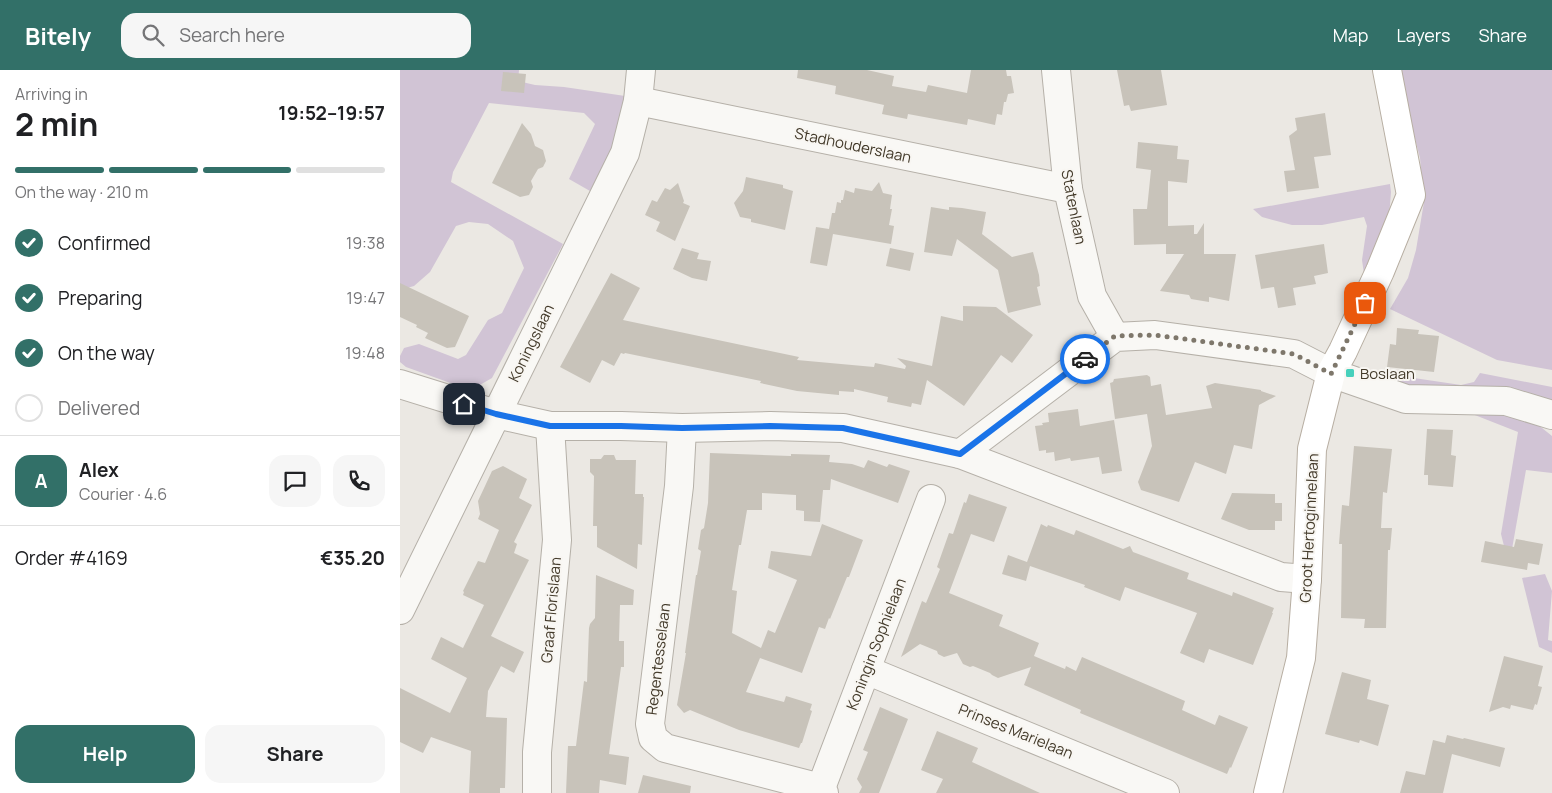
<!DOCTYPE html>
<meta charset="utf-8">
<style>
:root{--surface:#fff;--page:#f6f6f6;--text:#202124;--muted:#757577;--line:#e0e0e0;--accent:#327068}
body{margin:0;font-family:Manrope,sans-serif;background:var(--page);color:var(--text);height:100vh;display:flex;flex-direction:column;font-size:19px;white-space:nowrap}
*{box-sizing:border-box;margin:0}
p{font-size:16px;color:var(--muted)}
.icon{flex:none;width:28px;height:28px;fill:none;stroke:currentColor;stroke-width:2;stroke-linecap:round;stroke-linejoin:round}
.map{position:relative;flex:1;overflow:hidden}
.side{display:flex;flex-direction:column;background:var(--surface);width:400px}
.side>*{flex:none}
.pin{position:absolute;display:grid;place-items:center;width:42px;height:42px;color:#fff;margin:-21px;border-radius:10px;box-shadow:0 2px 8px #0006}
.courier{position:absolute;display:grid;place-items:center;width:50px;height:50px;margin:-25px;border:4px solid #1a73e8;border-radius:50%;background:#fff;color:#222;box-shadow:0 1px 6px #0007}
.summary em{font-style:normal;font-weight:700}
.summary div{display:flex;flex-direction:column-reverse}
.summary{display:flex;align-items:center;justify-content:space-between;height:85px;padding:0 15px}
h1{font-size:32px;font-weight:700;line-height:38px}
.bar{display:grid;grid-template-columns:repeat(4,1fr);gap:8px 5px;align-content:center;height:60px;padding:0 15px}
.bar i{height:6px;border-radius:4px;background:var(--line)}
.bar .current{background:var(--accent)}
.bar p{grid-column:span 4}
.line{display:flex;align-items:center;gap:12px;padding:0 15px;border-top:1px solid var(--line)}
.line div{flex:1}
.round{display:grid;place-items:center;flex:none;width:52px;height:52px;border-radius:15px;background:var(--page)}
ol{padding:0 15px;list-style:none}
li{display:flex;align-items:center;gap:15px;height:55px}
li p{margin-inline-start:auto}
li .icon{padding:5px;border-radius:50%;background:var(--accent);color:#fff;stroke-width:4}
li:last-child{color:var(--muted)}
li i{width:28px;height:28px;border:2px solid var(--line);border-radius:50%}
.cta{display:flex;gap:10px;margin-top:auto;padding:10px 15px}
.cta a{flex:1;height:58px;border-radius:15px;background:var(--accent);color:#fff;font-size:20px;font-weight:700;line-height:58px;text-align:center}
.cta a+a{background:var(--page);color:var(--text)}
header{display:flex;align-items:center;gap:30px;box-sizing:border-box;height:70px;padding:0 25px;background:var(--accent);color:#fff}
header strong{font-size:24px}
nav{display:flex;gap:28px;margin-inline-start:auto;font-size:18px}
.search{width:350px;height:45px;background:var(--page);display:flex;align-items:center;gap:12px;box-sizing:border-box;padding:0 18px;border-radius:15px;color:var(--muted);font-size:19px}
main{display:flex;flex:1;min-height:0}
.map>svg:first-child{display:block}
.green{fill:#d1c4d5}
.building{fill:#c8c3ba}
.lines{fill:none;stroke-linecap:round;stroke-linejoin:round}
.minor-casing{stroke:#b5b0a8;stroke-width:30}
.major-casing{stroke:#b7aea2;stroke-width:30}
.minor{stroke:#f9f8f5;stroke-width:28}
.major{stroke:#fff;stroke-width:28}
.done{stroke:#7e776b;stroke-width:5;stroke-dasharray:0 9}
.route{stroke:#1a73e8;stroke-width:6}
.poi-dot{fill:#47d0bc;stroke:#f8f6f2;stroke-width:2}
.labels{text-anchor:middle;dominant-baseline:central;stroke-width:4;stroke-linejoin:round;paint-order:stroke}
.street-label{font-size:15px;fill:#433a2a;stroke:#f8f6f2}
.poi-label{font-size:15px;fill:#433a2a;stroke:#f8f6f2;text-anchor:start}
</style>
<header>
<strong>Bitely</strong>
<div class="search"><svg class="icon" aria-label="search" viewBox="0 0 24 24"><circle cx="10" cy="10" r="6"/><path d="M15 15l6 6"/></svg>Search here</div>
<nav><a>Map</a><a>Layers</a><a>Share</a></nav>
</header>
<main>
<section class="side">
<div class="summary"><div><h1>2 min</h1><p>Arriving in</p></div><em>19:52–19:57</em></div>
<div class="bar"><i class="current"></i><i class="current"></i><i class="current"></i><i></i><p>On the way · 210 m</p></div>
<ol>
<li><svg class="icon" aria-label="check" viewBox="0 0 24 24"><path d="M5 12l5 5 9-10"/></svg>Confirmed<p>19:38</p></li>
<li><svg class="icon" aria-label="check" viewBox="0 0 24 24"><path d="M5 12l5 5 9-10"/></svg>Preparing<p>19:47</p></li>
<li><svg class="icon" aria-label="check" viewBox="0 0 24 24"><path d="M5 12l5 5 9-10"/></svg>On the way<p>19:48</p></li>
<li><i></i>Delivered</li>
</ol>
<div class="line" style="height:90px"><b class="round" style="background:var(--accent);color:#fff">A</b><div><b>Alex</b><p>Courier · 4.6</p></div><a class="round"><svg class="icon" aria-label="chat" viewBox="0 0 24 24"><path d="M4 5h16v11H9l-5 4z"/></svg></a><a class="round"><svg class="icon" aria-label="phone" viewBox="0 0 24 24"><path d="M5 4h4l2 5-3 2q2 4 5 5l2-3 5 2v4C11 20 4 13 5 4z"/></svg></a></div>
<div class="line" style="height:65px"><div>Order #4169</div><b>€35.20</b></div>
<div class="cta"><a>Help</a><a>Share</a></div>
</section>
<div class="map">
<svg width="1152" height="723" viewBox="0 0 1152 723">
<rect width="100%" height="100%" fill="#ebe8e3"/>
<!-- green -->
<g class="green">
<path d="M0,0H119L118,11L135,15L164,17L232,27L223,59L190,121L169,109L195,54L184,43L89,33L53,102L51,112L163,174L92,308L78,316L56,315L6,297L0,292V286L4,278L19,274L58,289L66,285L88,250L102,243L124,198L113,171L88,154L69,152L56,156L30,202L14,216L0,220Z"/>
<path d="M1000,0H1152V300L1097,290L990,239L1008,208L1016,180L1024,132L1020,88L1004,26Z"/>
<path d="M990,114L991,122L988,161L964,204L962,190L967,156L964,147L922,155H892L862,147L853,139Z"/>
<path d="M960,300L1061,315L1074,312L1080,303L1152,317V332L1010,320Z"/>
<path d="M1057,338L1121,341L1152,366V403L1126,400L1109,496L1101,464L1118,362Z"/>
<path d="M1145,504L1152,521L1148,570L1152,571V583L1139,577L1122,508Z"/>
</g>
<!-- building -->
<g class="building">
<path d="M398,0H467L494,6L492,16L526,22L528,15L567,23L571,0H606L607,6H611L614,23L608,24L606,32H604L602,45L597,44L595,55L568,49L567,55L508,44L507,49L482,44L484,35L435,24L436,16L397,8Z"/>
<path d="M717,0H761L767,35L731,41L729,35L724,36Z"/>
<path d="M103,2L126,4L124,23L101,21Z"/>
<path d="M925,43L931,85L914,87L919,118L887,122L884,101L895,100L889,66L897,60L895,48Z"/>
<path d="M122,53L131,64L135,76L143,80L146,91L143,97L138,99L131,111L133,117L129,125L120,127L92,113Z"/>
<path d="M738,72L778,76L777,89L789,90L787,113L768,111V156L794,155V164H797L804,153V184H836L829,231L809,227V232L791,229L789,225L760,221L784,184H766V174L734,175L733,139H747L751,100L736,98Z"/>
<path d="M346,107L383,115V118L393,121L385,160L351,152V149L340,147L334,133L343,121Z"/>
<path d="M479,112L483,123L492,125L490,139H492L489,155L494,156L491,174L433,164L427,196L410,193L416,157L429,159L432,143H435L437,132L441,133V130H443L445,120L454,123L455,118L472,121Z"/>
<path d="M278,113L284,131L283,133L290,136L275,171L256,161L260,152L245,145L252,130L257,132L265,118L270,120Z"/>
<path d="M531,137L549,140V137L562,138L586,142L582,164L612,187L633,182L639,205L640,216L637,217L641,235L608,243L598,200L557,169L552,186L524,182Z"/>
<path d="M924,174L928,203L914,206L916,214L893,218L896,235L878,238L874,217L861,219L855,185Z"/>
<path d="M282,178L299,183L297,189L311,191L307,211L292,208L273,199Z"/>
<path d="M490,178L514,183L510,201L486,196Z"/>
<path d="M211,203L240,218L223,250L399,287L397,290L474,297L475,293L505,299L506,296L497,288L532,296L541,246L563,251V236L596,237L633,265L612,293L601,285L564,336L527,310L521,335L512,333L511,337L487,332L488,327L454,319V322L439,321V325L397,321L360,313L361,311L225,283L224,284L221,283L214,296L202,290L190,313L160,297Z"/>
<path d="M0,213L69,246L55,277L47,278L25,268L28,263L16,257L17,255L0,247Z"/>
<path d="M997,258L1019,260L1018,264L1039,266L1034,302L987,297L990,274L996,275Z"/>
<path d="M747,305L750,307L751,316L761,314L766,345L812,338L806,316L815,313L861,320V321L876,326L859,335L852,379L834,375L826,404L795,392L779,432L741,420L738,412L752,376L747,344L715,349L710,313L713,312L714,309Z"/>
<path d="M678,339L680,356L714,350L722,401L702,404L699,387L671,391L670,388L655,391L654,382L646,383V380L639,381L635,356L643,355L642,353L649,352L648,343Z"/>
<path d="M1027,359L1053,360L1051,385L1056,386L1053,417L1028,415V405H1024Z"/>
<path d="M954,376L992,379L987,423L983,422L981,458H992L990,480H988L986,558H964L965,549L941,548L942,474H939L942,435L949,436Z"/>
<path d="M310,383L391,386V384L430,385L429,392L452,394L464,398L468,390L487,397L489,394L510,401L498,433L431,409L430,420H423L420,452L404,451V441L396,440V425L362,423V440H347L341,475H339L332,520L337,521L332,563L361,578L368,560L375,563L397,510L368,498L371,481L411,486L422,454L463,470L449,507H447L430,549L429,548L425,559L419,557L402,603L360,588L346,622L384,632L386,626L412,634L410,640L412,641L402,673H401L399,678L339,660L290,640L284,643L277,635L286,583H285L296,505H297L301,481L298,479L301,460L304,458L308,433Z"/>
<path d="M204,385H214L216,390H236L235,424H243V427H244L242,475L238,474L237,499L197,477V456H193L194,406L190,402V389H201Z"/>
<path d="M103,396L127,409L119,428L132,435L114,472L117,474L114,483L129,490L91,566L124,582L114,603L101,596L88,621L86,647L107,648L105,718H100V723H69L71,681L31,667L23,683L0,672V618L50,643L67,608L31,589L41,567L63,578L84,535L63,525L64,522L63,521L78,491L85,493L99,460L78,449L80,444L78,431L92,401Z"/>
<path d="M832,423L875,424V433H882V451H875V460H849L821,449Z"/>
<path d="M569,424L607,437L594,472L571,464L549,523L603,545L599,556L639,573L634,586L665,599L666,596L676,601L682,587L785,631L782,640L815,655L819,645L848,657L831,698L830,697L827,704L680,643L681,640L624,615L631,597L598,608L592,605L590,603L573,596L570,597L563,594L557,583L544,587L538,584L537,581L520,574L501,587L522,531L526,533L540,499L537,497L549,463L553,464L564,432L566,433Z"/>
<path d="M641,454L647,457L648,455L674,465L676,460L723,479L730,476L733,482L789,503L787,509L832,526L833,522L874,538L872,543H873L853,595L809,579L804,593L780,583L797,543L725,517L720,531L684,517L685,515L630,496L626,511L602,504L608,485L627,492Z"/>
<path d="M1116,469L1143,474L1139,495L1128,493L1127,500L1081,492L1085,471L1114,477Z"/>
<path d="M196,505L234,520L233,535H220L219,571H224V597H221L209,684L229,687L226,715L200,710L199,723H166L168,676H176L184,611L187,612L189,558L190,554L195,548Z"/>
<path d="M1104,586L1143,596L1138,616L1142,617L1137,635L1135,634L1133,640L1111,635L1110,639L1103,637L1089,642Z"/>
<path d="M942,602L971,610L967,629L989,635L978,676L960,670L959,673L925,664Z"/>
<path d="M480,637L508,649L479,723H459L462,717L457,709L468,682L463,680Z"/>
<path d="M537,661L578,678L572,692L640,723H536L543,709L521,700Z"/>
<path d="M1047,665L1063,669L1064,668L1105,678L1100,697L1052,684L1043,723H1000L1006,701L1025,705L1033,670L1045,673Z"/>
<path d="M243,705L291,716L290,723H238Z"/>
</g>
<g class="lines">
<!-- minor casing -->
<g class="minor-casing">
<g id="minor">
<path d="M656,0L668,119L692,226L715,267"/>
<path d="M238,31L668,119"/>
<path d="M0,314L96,344L150,356H221L282,358L370,356L443,358L560,384L881,507L907,509"/>
<path d="M282,358L279,416L250,654L253,668L265,678L421,718L424,723"/>
<path d="M560,384L715,267L755,265L894,284L931,303L1006,329L1106,331L1152,345"/>
<path d="M0,540L225,83L238,31L241,0"/>
<path d="M466,600L765,723"/>
<path d="M421,718L531,429"/>
<path d="M137,723V682L157,470L150,356"/>
</g>
</g>
<!-- major casing -->
<g class="major-casing">
<path id="major" d="M868,723L901,588L907,509L912,379L931,303L943,281L980,201L1011,125L987,0"/>
</g>
<!-- minor -->
<use href="#minor" class="minor"/>
<!-- major -->
<use href="#major" class="major"/>
</g>
<g class="lines">
<!-- done -->
<path class="done" d="M685,289L715,266L755,265L894,284L931,304L965,233"/>
<!-- route -->
<path class="route" d="M64,334L96,344L150,356H221L282,358L370,356L443,358L560,384L685,289"/>
</g>
<!-- markers -->
<rect class="poi-dot" x="945" y="298" width="10" height="10" rx="2.5"/>
<g class="labels">
<!-- street labels -->
<g class="street-label">
<text transform="translate(453 75) rotate(12)">Stadhouderslaan</text>
<text transform="translate(674 137) rotate(79)">Statenlaan</text>
<text transform="translate(131 273) rotate(-64)">Koningslaan</text>
<text transform="translate(909 458) rotate(-87)">Groot Hertoginnelaan</text>
<text transform="translate(151 540) rotate(-85)">Graaf Florislaan</text>
<text transform="translate(476 574) rotate(-69)">Koningin Sophielaan</text>
<text transform="translate(258 589) rotate(-83)">Regentesselaan</text>
<text transform="translate(616 661) rotate(22)">Prinses Marielaan</text>
</g>
<!-- poi labels -->
<g class="poi-label">
<text x="960" y="303">Boslaan</text>
</g>
</g>
</svg>
<div class="pin" style="left:965px;top:233px;background:#ea580c"><svg class="icon" aria-label="bag" viewBox="0 0 24 24"><path d="M5 8h14l-1 12H6zM9 8a3 3 0 0 1 6 0"/></svg></div>
<div class="pin" style="left:64px;top:334px;background:#1f2937"><svg class="icon" aria-label="home" viewBox="0 0 24 24"><path d="M3 11l9-7 9 7M6 9v11h12V9"/></svg></div>
<div class="courier" style="left:685px;top:289px"><svg class="icon" aria-label="car" viewBox="0 0 24 24"><path d="M5 17H2v-5l4-1 3-4h7l3 4 3 1v5h-3M9 17h6M6 11h13"/><circle cx="7" cy="17" r="2"/><circle cx="17" cy="17" r="2"/></svg></div>
</div>
</main>
